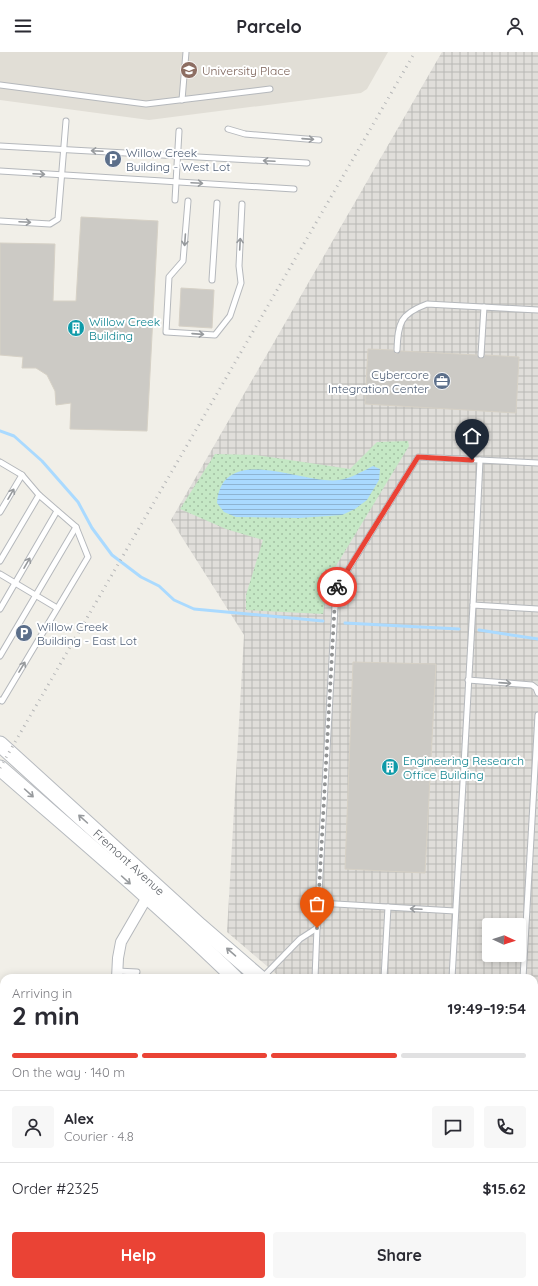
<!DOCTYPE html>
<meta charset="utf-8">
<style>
:root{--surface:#fff;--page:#f7f7f7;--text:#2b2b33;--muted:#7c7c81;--line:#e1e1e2;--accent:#ea4335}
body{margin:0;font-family:Quicksand,sans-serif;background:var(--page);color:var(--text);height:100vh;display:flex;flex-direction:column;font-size:15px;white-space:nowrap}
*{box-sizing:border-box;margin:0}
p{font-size:13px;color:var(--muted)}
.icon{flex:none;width:22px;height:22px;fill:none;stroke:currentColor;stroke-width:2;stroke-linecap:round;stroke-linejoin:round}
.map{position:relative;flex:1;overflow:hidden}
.sheet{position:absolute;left:0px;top:922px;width:538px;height:312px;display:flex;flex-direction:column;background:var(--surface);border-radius:12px 12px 0 0;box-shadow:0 2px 10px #0003}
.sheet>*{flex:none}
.needle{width:26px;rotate:93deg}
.tools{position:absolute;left:482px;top:866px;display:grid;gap:8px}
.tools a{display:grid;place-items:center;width:44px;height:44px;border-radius:4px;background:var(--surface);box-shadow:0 2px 10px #0003;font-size:20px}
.pin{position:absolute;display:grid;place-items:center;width:34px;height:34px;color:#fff;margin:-41px -17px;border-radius:50% 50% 50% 0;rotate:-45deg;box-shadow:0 0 4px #0007}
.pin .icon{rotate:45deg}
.courier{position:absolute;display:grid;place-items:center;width:40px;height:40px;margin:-20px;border:3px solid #ea4335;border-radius:50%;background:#fff;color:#222;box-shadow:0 1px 5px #0007}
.overview em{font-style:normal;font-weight:700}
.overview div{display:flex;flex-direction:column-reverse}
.overview{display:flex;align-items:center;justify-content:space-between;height:68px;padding:0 12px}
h1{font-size:26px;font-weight:700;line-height:30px}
.bar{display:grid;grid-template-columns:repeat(4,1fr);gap:6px 4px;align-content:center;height:48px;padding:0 12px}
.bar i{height:5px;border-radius:3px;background:var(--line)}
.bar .selected{background:var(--accent)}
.bar p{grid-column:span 4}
.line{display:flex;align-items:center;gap:10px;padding:0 12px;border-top:1px solid var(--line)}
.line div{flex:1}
.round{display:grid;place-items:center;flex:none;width:42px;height:42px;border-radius:4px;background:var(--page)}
.cta{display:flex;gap:8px;margin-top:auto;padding:8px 12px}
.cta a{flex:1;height:46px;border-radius:4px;background:var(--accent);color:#fff;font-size:16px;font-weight:700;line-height:46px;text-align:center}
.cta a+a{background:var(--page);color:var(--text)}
header{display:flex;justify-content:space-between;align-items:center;height:52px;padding:0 12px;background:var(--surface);font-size:18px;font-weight:700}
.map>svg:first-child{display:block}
.industrial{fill:url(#industrial-grid);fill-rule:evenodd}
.education{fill:#e1ded6}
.park{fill:url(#park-dots)}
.water{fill:url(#water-rules)}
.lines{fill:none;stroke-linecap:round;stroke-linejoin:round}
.stream{stroke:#aadaff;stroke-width:3}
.building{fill:#cccac5;stroke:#d6d1c6}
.lane-casing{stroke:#b5b8bc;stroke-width:7}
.street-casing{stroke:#b5b8bc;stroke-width:12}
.secondary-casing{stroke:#b6babf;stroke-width:17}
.lane{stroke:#fff;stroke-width:5}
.street{stroke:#fff;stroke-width:10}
.secondary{stroke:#fff;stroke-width:15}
.rail{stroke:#b6b7b8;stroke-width:3;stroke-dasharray:1 5;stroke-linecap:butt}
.oneway{stroke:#979a9d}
.done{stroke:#929495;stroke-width:4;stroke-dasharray:0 7.2}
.route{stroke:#ea4335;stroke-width:5}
.labels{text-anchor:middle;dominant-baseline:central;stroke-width:4;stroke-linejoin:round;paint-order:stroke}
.education-label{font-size:12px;fill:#785e54;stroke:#fff;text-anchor:start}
.service-label{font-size:12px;fill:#4e5e75;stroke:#fff;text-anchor:start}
.culture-label{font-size:12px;fill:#0d838f;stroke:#fff;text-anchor:start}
.street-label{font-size:12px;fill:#5f6368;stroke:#fff}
</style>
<header><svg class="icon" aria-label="menu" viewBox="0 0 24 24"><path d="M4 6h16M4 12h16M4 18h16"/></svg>Parcelo<svg class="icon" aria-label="person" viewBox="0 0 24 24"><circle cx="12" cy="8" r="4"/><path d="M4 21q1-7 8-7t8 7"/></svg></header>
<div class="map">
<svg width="538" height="1234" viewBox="0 0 538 1234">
<defs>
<pattern id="industrial-grid" width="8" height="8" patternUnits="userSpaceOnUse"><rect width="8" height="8" fill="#e0deda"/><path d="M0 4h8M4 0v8" fill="none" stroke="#b9b8b5"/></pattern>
<pattern id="park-dots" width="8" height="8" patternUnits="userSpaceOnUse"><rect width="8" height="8" fill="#c5e8c5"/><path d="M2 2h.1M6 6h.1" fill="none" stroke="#a3c0a4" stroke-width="1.8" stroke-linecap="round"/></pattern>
<pattern id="water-rules" width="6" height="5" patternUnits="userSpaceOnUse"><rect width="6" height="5" fill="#aadaff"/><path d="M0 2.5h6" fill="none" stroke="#8eb4d2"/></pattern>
</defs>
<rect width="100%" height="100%" fill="#f1efe8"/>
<!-- industrial -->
<path class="industrial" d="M442,0H538V1017H534V926H281L227,880L244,583L171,468ZM489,873H519V903H489Z"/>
<!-- education -->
<path class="education" d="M0,0H388L367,37L361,41L149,68L0,48Z"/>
<!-- park -->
<path class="park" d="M408,389L409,394L328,527L323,562L246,558V543L263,488L226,477L180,457L215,402L256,403L350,417L377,390Z"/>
<!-- water -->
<path class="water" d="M373,414L380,417L379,428L367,448L355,457L342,463L299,466L236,465L224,460L217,451C222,389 304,433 339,428C350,427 363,419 373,414Z"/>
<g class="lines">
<!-- stream -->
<g class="stream">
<path d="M0,379L14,384L42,409L78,450L92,476L112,503L141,525L159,534L174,548L194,557L323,569"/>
<path d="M345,571L459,577"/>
<path d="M479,578L538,587"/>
</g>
</g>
<!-- building -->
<g class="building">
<path d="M81,165L158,169L147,379L70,377L71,351L56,353L55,339L47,323L36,316H22L23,305L0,303V191L55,192L53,249H76Z"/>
<path d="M181,236L214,238L212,276L179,274Z"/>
<path d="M368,297L393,298L396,302L401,299L477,303L481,307L485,303L519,305L516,361L365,352Z"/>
<path d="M353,610L436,612L425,821L345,817Z"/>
</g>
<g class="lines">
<!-- lane casing -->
<g class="lane-casing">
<g id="lane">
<path d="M0,33L146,52L270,37"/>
<path d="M182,48L186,0"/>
<path d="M228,77L245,82L319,88"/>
<path d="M0,94L307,111"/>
<path d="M0,119L294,137"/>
<path d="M175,148L179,79"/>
<path d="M188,149L183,209L169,225L166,280L215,283L230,264L241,231L239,214L242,152"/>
<path d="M0,169L50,172L58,167L66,69"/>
<path d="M212,228L217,151"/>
<path d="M397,298C398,271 400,262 427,252L538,258"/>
<path d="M481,303L484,255"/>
<path d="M0,410L22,423L39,443L76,475L88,505L2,649L0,648"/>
<path d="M0,460L22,423"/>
<path d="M0,509L39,443"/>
<path d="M0,522L57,556"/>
<path d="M473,553L480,408"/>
<path d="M0,557L57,459"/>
<path d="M0,604L76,475"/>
<path d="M468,628L532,633L536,636L538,641"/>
<path d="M319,851L455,859"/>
<path d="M117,919L137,920"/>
<path d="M262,926L300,887L317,876L336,537L418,405L538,411"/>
<path d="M315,926L317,876"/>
<path d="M384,926L388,855"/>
<path d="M452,926L473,553L538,557"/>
<path d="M523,926L538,663"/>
</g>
</g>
<!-- street casing -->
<g class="street-casing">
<g id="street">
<path d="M117,926L118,906L121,890L150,840"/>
<path d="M0,1003H4"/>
<path d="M105,1234L106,1230"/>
</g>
</g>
<!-- secondary casing -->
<g class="secondary-casing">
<g id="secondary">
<path id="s1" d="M0,692L200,874L260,926"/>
<path d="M0,716C79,785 160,853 235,926"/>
<path d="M534,1028L538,1029"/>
</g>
</g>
<!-- lane -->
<use href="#lane" class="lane"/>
<!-- street -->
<use href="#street" class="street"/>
<!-- secondary -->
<use href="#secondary" class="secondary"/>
<!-- rail -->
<path class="rail" d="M0,716L415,0"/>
</g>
<!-- one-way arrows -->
<defs><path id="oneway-shaft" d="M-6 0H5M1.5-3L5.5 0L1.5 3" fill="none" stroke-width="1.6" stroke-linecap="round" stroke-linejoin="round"/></defs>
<g class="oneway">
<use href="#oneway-shaft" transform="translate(308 87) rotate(4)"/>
<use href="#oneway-shaft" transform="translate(97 99) rotate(-177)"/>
<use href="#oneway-shaft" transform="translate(269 109) rotate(-177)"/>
<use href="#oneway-shaft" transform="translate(39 122) rotate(3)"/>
<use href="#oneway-shaft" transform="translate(197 131) rotate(3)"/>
<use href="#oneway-shaft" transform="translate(25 170) rotate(3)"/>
<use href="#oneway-shaft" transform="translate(185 188) rotate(94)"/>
<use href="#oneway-shaft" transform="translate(240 192) rotate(-87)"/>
<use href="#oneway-shaft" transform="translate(198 282) rotate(4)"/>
<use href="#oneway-shaft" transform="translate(11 442) rotate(-60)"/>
<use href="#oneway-shaft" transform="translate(27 511) rotate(-60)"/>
<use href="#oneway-shaft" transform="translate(22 615) rotate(-59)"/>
<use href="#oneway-shaft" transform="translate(505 631) rotate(4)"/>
<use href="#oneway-shaft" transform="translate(29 741) rotate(42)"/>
<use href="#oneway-shaft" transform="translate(83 767) rotate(-138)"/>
<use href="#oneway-shaft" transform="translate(126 828) rotate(42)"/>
<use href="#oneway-shaft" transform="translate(416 857) rotate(-177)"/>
<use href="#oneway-shaft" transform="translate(231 900) rotate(-139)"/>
</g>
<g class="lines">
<!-- done -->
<path class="done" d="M317,876L335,547L337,535"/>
<!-- route -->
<path class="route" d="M337,535L418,405L472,408"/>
</g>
<!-- icons -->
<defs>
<g id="university-disc" transform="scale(0.9)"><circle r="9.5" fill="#8d6e63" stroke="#fff"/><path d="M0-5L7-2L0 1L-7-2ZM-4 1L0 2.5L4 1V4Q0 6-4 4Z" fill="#fff"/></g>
<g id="parking-disc" transform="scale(0.9)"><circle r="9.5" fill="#5c6f8a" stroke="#fff"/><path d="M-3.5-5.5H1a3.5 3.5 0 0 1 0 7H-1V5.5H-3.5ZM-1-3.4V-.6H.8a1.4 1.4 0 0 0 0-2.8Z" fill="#fff"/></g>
<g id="building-disc" transform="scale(0.9)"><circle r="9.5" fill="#0f9aa8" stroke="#fff"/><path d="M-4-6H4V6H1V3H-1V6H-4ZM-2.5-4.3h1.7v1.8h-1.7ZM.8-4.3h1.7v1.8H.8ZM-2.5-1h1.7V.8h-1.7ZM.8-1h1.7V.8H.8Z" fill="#fff"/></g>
<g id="office-disc" transform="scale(0.9)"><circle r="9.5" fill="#5c6f8a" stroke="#fff"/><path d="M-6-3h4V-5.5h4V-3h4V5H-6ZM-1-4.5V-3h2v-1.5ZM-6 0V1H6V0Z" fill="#fff"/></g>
</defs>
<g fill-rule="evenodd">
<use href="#university-disc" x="189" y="18"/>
<use href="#parking-disc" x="113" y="107"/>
<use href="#building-disc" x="76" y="276"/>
<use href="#office-disc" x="442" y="329"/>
<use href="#parking-disc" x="24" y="581"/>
<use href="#building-disc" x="390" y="715"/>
</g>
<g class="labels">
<!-- education labels -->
<g class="education-label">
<text x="202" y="18">University Place</text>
</g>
<!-- service labels -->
<g class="service-label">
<text x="126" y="100">Willow Creek<tspan x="126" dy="14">Building - West Lot</tspan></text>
<text x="429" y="322" text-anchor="end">Cybercore<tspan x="429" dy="14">Integration Center</tspan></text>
<text x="37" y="574">Willow Creek<tspan x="37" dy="14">Building - East Lot</tspan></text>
</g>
<!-- culture labels -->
<g class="culture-label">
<text x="89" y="269">Willow Creek<tspan x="89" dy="14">Building</tspan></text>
<text x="403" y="708">Engineering Research<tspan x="403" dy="14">Office Building</tspan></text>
</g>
<!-- street labels -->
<g class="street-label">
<text stroke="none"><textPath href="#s1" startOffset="175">Fremont Avenue</textPath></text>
</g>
</g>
</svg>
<div class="tools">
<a><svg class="needle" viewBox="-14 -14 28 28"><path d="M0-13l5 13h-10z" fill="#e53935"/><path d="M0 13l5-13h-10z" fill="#7c7c81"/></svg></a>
</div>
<div class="pin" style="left:317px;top:876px;background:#ea580c"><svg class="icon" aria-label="bag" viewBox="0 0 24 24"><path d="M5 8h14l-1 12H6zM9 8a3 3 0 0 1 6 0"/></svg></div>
<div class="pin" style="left:472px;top:408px;background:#1f2937"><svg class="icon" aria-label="home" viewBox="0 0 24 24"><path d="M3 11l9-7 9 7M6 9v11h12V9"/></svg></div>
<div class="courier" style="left:337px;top:535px"><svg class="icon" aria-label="bike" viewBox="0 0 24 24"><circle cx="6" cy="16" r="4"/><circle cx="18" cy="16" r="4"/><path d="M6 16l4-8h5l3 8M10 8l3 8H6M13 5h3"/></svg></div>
<section class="sheet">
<div class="overview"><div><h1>2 min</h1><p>Arriving in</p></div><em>19:49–19:54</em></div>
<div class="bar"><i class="selected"></i><i class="selected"></i><i class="selected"></i><i></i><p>On the way · 140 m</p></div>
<div class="line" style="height:72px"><a class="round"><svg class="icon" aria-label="person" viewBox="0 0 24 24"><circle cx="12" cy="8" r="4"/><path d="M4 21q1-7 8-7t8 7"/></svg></a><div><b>Alex</b><p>Courier · 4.8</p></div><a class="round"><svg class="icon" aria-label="chat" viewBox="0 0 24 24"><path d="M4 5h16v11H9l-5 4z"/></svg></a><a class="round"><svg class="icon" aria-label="phone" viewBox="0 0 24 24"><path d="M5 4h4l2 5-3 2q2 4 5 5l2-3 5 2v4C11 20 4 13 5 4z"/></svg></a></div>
<div class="line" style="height:52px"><div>Order #2325</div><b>$15.62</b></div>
<div class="cta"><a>Help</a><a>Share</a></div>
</section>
</div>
